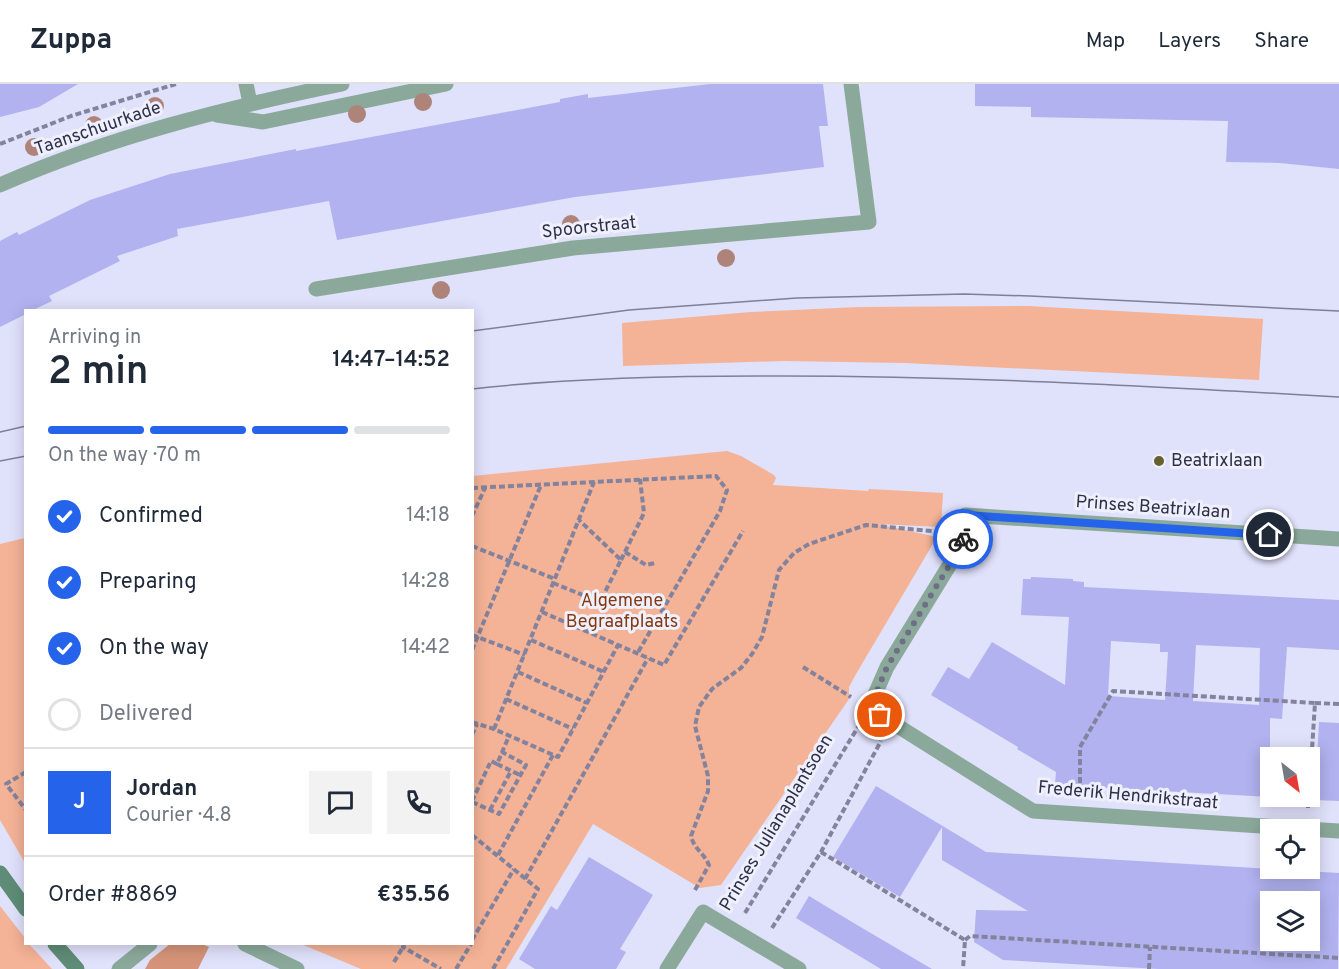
<!DOCTYPE html>
<meta charset="utf-8">
<style>
:root{--surface:#fff;--page:#f2f2f3;--text:#1f2937;--muted:#747a83;--line:#e0e1e3;--accent:#2563eb}
body{margin:0;font-family:Overpass,sans-serif;background:var(--page);color:var(--text);height:100vh;display:flex;flex-direction:column;font-size:22px;white-space:nowrap}
*{box-sizing:border-box;margin:0}
p{font-size:20px;color:var(--muted)}
.icon{flex:none;width:33px;height:33px;fill:none;stroke:currentColor;stroke-width:2;stroke-linecap:round;stroke-linejoin:round}
.map{position:relative;flex:1;overflow:hidden}
.panel{position:absolute;left:24px;top:225px;width:450px;height:636px;display:flex;flex-direction:column;background:var(--surface);border-radius:0px;box-shadow:0 3px 15px #0003}
.panel>*{flex:none}
.needle{width:39px;rotate:149deg}
.controls{position:absolute;left:1260px;top:663px;display:grid;gap:12px}
.controls a{display:grid;place-items:center;width:60px;height:60px;border-radius:0px;background:var(--surface);box-shadow:0 3px 15px #0003;font-size:30px}
.pin{position:absolute;display:grid;place-items:center;width:51px;height:51px;color:#fff;margin:-26px;border:3px solid #fff;border-radius:50%;box-shadow:0 2px 6px #0007}
.courier{position:absolute;display:grid;place-items:center;width:60px;height:60px;margin:-30px;border:4px solid #2563eb;border-radius:50%;background:#fff;color:#222;box-shadow:0 2px 8px #0007}
.head em{font-style:normal;font-weight:600}
.head div{display:flex;flex-direction:column-reverse}
.head{display:flex;align-items:center;justify-content:space-between;height:102px;padding:0 24px}
h1{font-size:39px;font-weight:600;line-height:45px}
.bar{display:grid;grid-template-columns:repeat(4,1fr);gap:9px 6px;align-content:center;height:72px;padding:0 24px}
.bar i{height:8px;border-radius:4px;background:var(--line)}
.bar .selected{background:var(--accent)}
.bar p{grid-column:span 4}
.line{display:flex;align-items:center;gap:15px;padding:0 24px;border-top:2px solid var(--line)}
.line div{flex:1}
.round{display:grid;place-items:center;flex:none;width:63px;height:63px;border-radius:0px;background:var(--page)}
ol{padding:0 24px;list-style:none}
li{display:flex;align-items:center;gap:18px;height:66px}
li p{margin-inline-start:auto}
li .icon{padding:6px;border-radius:50%;background:var(--accent);color:#fff;stroke-width:4}
li:last-child{color:var(--muted)}
li i{width:33px;height:33px;border:3px solid var(--line);border-radius:50%}
header{display:flex;align-items:center;gap:36px;box-sizing:border-box;height:84px;padding:0 30px;background:var(--surface);border-bottom:2px solid var(--line)}
header strong{font-size:28px}
nav{display:flex;gap:33px;margin-inline-start:auto;font-size:21px}
.map>svg:first-child{display:block}
.green{fill:#f4b296}
.forest{fill:#d59479}
.building{fill:#b1b2ef;fill-rule:evenodd}
.lines{fill:none;stroke-linecap:round;stroke-linejoin:round}
.path{stroke:#83839d;stroke-width:4;stroke-dasharray:6 3;stroke-linecap:butt}
.street{stroke:#8ba99a;stroke-width:15}
.secondary{stroke:#5e8c77;stroke-width:15}
.tram{stroke:#7e7f98;stroke-width:1.5}
.tree{fill:#ae847a}
.done{stroke:#6e6e87;stroke-width:6;stroke-dasharray:0 10.8}
.route{stroke:#2563eb;stroke-width:8}
.poi-dot{fill:#65602c;stroke:#eff0fd;stroke-width:2}
.labels{text-anchor:middle;dominant-baseline:central;stroke-width:6;stroke-linejoin:round;paint-order:stroke}
.street-label{font-size:18px;fill:#303049;stroke:#eff0fd}
.poi-label{font-size:18px;fill:#303049;stroke:#eff0fd;text-anchor:start}
.park-label{font-size:18px;fill:#863810;stroke:#eff0fd}
</style>
<header>
<strong>Zuppa</strong>
<nav><a>Map</a><a>Layers</a><a>Share</a></nav>
</header>
<div class="map">
<svg width="1339" height="885" viewBox="0 0 1339 885">
<rect width="100%" height="100%" fill="#e0e1fb"/>
<!-- green -->
<g class="green">
<path d="M1028,222L1263,235L1259,296L905,279L784,277L623,282L622,239L751,228L859,223Z"/>
<path d="M727,367L741,372L774,391L776,394L773,401L868,407L869,405L943,409L941,443L877,440L937,453L856,590L849,603V615L721,801L700,804L593,740L506,885H361L301,860H472L473,392Z"/>
<path d="M25,454H26L25,779L0,736V460Z"/>
<path d="M0,822L25,854L26,860H29L52,885H0Z"/>
</g>
<!-- forest -->
<path class="forest" d="M170,860H202L209,863L198,885H145L150,876Z"/>
<!-- building -->
<g class="building">
<path d="M0,0H78L39,23L0,33Z"/>
<path d="M710,0H823L828,42H819L824,83L575,113L337,156L329,117L177,145L178,152L117,172L120,177L49,212L52,217L33,226H26V230L0,243V157L17,148L19,151L90,116L170,90L296,65V67L560,18V15L588,10V14Z"/>
<path d="M975,0H1339V85L1280,79L1226,78L1228,37L1031,33V23L975,22Z"/>
<path d="M1031,493L1073,495V497L1084,498V503L1339,516V566L1287,563L1282,635L1270,634V713L1055,701L1056,688L1017,665L1018,663L931,611L948,583L969,595L992,558L1065,601L1069,533L1021,531L1023,495H1031ZM1111,557L1160,560V568H1168L1165,616L1108,612ZM1196,561L1260,564L1259,621L1193,617Z"/>
<path d="M1319,638L1339,639V717L1315,716Z"/>
<path d="M876,702L986,768L1339,789L1338,885H1158L1003,876L974,858L976,826L1028,827L942,776V743L900,813L833,773ZM1270,818H1310V856H1270Z"/>
<path d="M589,773L653,811L620,865L626,868L616,885H535L519,875L551,822L557,826Z"/>
<path d="M809,812L857,841L932,885H881L796,834Z"/>
</g>
<g class="lines">
<!-- path -->
<g class="path">
<path d="M0,60L71,32L176,0"/>
<path d="M472,404L716,392L727,406L720,427L637,570"/>
<path d="M472,432L485,404"/>
<path d="M472,462L555,495"/>
<path d="M625,468L646,481L655,479"/>
<path d="M621,476L644,429L640,395"/>
<path d="M553,499L600,518L621,476L579,436"/>
<path d="M542,528L664,581L743,447"/>
<path d="M472,551L525,571"/>
<path d="M531,556L604,588"/>
<path d="M472,566L541,401"/>
<path d="M803,583L851,613"/>
<path d="M518,588L587,619"/>
<path d="M506,615L573,645"/>
<path d="M1315,619L1339,620"/>
<path d="M472,638L494,645L558,673L618,561"/>
<path d="M494,645L594,398"/>
<path d="M472,651L477,640"/>
<path d="M497,680L520,691"/>
<path d="M26,688L6,700L26,726"/>
<path d="M1080,708V663L1113,607L1315,619L1310,696"/>
<path d="M472,717L491,677L497,680L509,652"/>
<path d="M472,718L499,730L526,681L502,668"/>
<path d="M1308,724V712"/>
<path d="M490,726L511,687"/>
<path d="M472,751L538,805L493,885"/>
<path d="M821,768L965,856L963,885"/>
<path d="M498,771L553,671"/>
<path d="M525,795L648,574"/>
<path d="M695,806L709,781C704,769 694,765 691,752L708,707V692L695,642L699,623L712,605L741,584L752,570L762,553L779,486L794,469L809,460L866,441L942,448"/>
<path d="M745,829L858,643"/>
<path d="M772,844L821,768L881,657"/>
<path d="M472,856L514,785"/>
<path d="M965,856L970,852L1339,874"/>
<path d="M404,860L403,863L441,885"/>
<path d="M394,878L403,863"/>
<path d="M456,885L471,860"/>
<path d="M1149,885L1150,863"/>
</g>
<!-- street -->
<g class="street">
<path d="M246,0L250,19"/>
<path d="M217,31L263,38L446,0"/>
<path d="M0,101C109,53 225,24 342,0"/>
<path d="M316,205L573,164L869,138L851,0"/>
<path d="M1339,455L965,431L963,459L887,583L869,624L1033,727L1339,747"/>
<path d="M245,860L297,885"/>
<path d="M119,885L150,860"/>
<path d="M667,885L703,828L799,885"/>
</g>
<!-- secondary -->
<g class="secondary">
<path d="M0,789L26,825"/>
<path d="M55,860L77,885"/>
</g>
<!-- tram -->
<g class="tram">
<path d="M472,247L629,226L797,214L964,210L1030,212L1339,227"/>
<path d="M472,305C567,294 663,292 758,292C952,291 1146,302 1339,313"/>
<path d="M0,348L26,342"/>
<path d="M0,377L26,372"/>
</g>
</g>
<!-- trees -->
<g class="tree">
<circle cx="423" cy="18" r="9"/>
<circle cx="155" cy="22" r="9"/>
<circle cx="357" cy="30" r="9"/>
<circle cx="94" cy="41" r="9"/>
<circle cx="34" cy="63" r="9"/>
<circle cx="571" cy="140" r="9"/>
<circle cx="726" cy="174" r="9"/>
<circle cx="441" cy="206" r="9"/>
</g>
<g class="lines">
<!-- done -->
<path class="done" d="M880,631L870,624L887,583L963,459V455"/>
<!-- route -->
<path class="route" d="M963,455L965,431L1269,451"/>
</g>
<!-- markers -->
<circle class="poi-dot" cx="1159" cy="377" r="6"/>
<g class="labels">
<!-- street labels -->
<g class="street-label">
<text transform="translate(98 45) rotate(-19)">Taanschuurkade</text>
<text transform="translate(589 144) rotate(-6)">Spoorstraat</text>
<text transform="translate(1153 424) rotate(4)">Prinses Beatrixlaan</text>
<text transform="translate(1128 712) rotate(5)">Frederik Hendrikstraat</text>
<text transform="translate(777 739) rotate(-59)">Prinses Julianaplantsoen</text>
</g>
<!-- poi labels -->
<g class="poi-label">
<text x="1171" y="377">Beatrixlaan</text>
</g>
<!-- park labels -->
<g class="park-label">
<text x="622" y="517">Algemene<tspan x="622" dy="21">Begraafplaats</tspan></text>
</g>
</g>
</svg>
<div class="controls">
<a><svg class="needle" viewBox="-14 -14 28 28"><path d="M0-13l5 13h-10z" fill="#e53935"/><path d="M0 13l5-13h-10z" fill="#747a83"/></svg></a>
<a><svg class="icon" aria-label="locate" viewBox="0 0 24 24"><circle cx="12" cy="12" r="6"/><path d="M12 2v4M12 18v4M2 12h4M18 12h4"/></svg></a>
<a><svg class="icon" aria-label="layers" viewBox="0 0 24 24"><path d="M12 4l9 5-9 5-9-5zM3 14l9 5 9-5"/></svg></a>
</div>
<div class="pin" style="left:880px;top:631px;background:#ea580c"><svg class="icon" aria-label="bag" viewBox="0 0 24 24"><path d="M5 8h14l-1 12H6zM9 8a3 3 0 0 1 6 0"/></svg></div>
<div class="pin" style="left:1269px;top:451px;background:#1f2937"><svg class="icon" aria-label="home" viewBox="0 0 24 24"><path d="M3 11l9-7 9 7M6 9v11h12V9"/></svg></div>
<div class="courier" style="left:963px;top:455px"><svg class="icon" aria-label="bike" viewBox="0 0 24 24"><circle cx="6" cy="16" r="4"/><circle cx="18" cy="16" r="4"/><path d="M6 16l4-8h5l3 8M10 8l3 8H6M13 5h3"/></svg></div>
<section class="panel">
<div class="head"><div><h1>2 min</h1><p>Arriving in</p></div><em>14:47–14:52</em></div>
<div class="bar"><i class="selected"></i><i class="selected"></i><i class="selected"></i><i></i><p>On the way · 70 m</p></div>
<ol>
<li><svg class="icon" aria-label="check" viewBox="0 0 24 24"><path d="M5 12l5 5 9-10"/></svg>Confirmed<p>14:18</p></li>
<li><svg class="icon" aria-label="check" viewBox="0 0 24 24"><path d="M5 12l5 5 9-10"/></svg>Preparing<p>14:28</p></li>
<li><svg class="icon" aria-label="check" viewBox="0 0 24 24"><path d="M5 12l5 5 9-10"/></svg>On the way<p>14:42</p></li>
<li><i></i>Delivered</li>
</ol>
<div class="line" style="height:108px"><b class="round" style="background:var(--accent);color:#fff">J</b><div><b>Jordan</b><p>Courier · 4.8</p></div><a class="round"><svg class="icon" aria-label="chat" viewBox="0 0 24 24"><path d="M4 5h16v11H9l-5 4z"/></svg></a><a class="round"><svg class="icon" aria-label="phone" viewBox="0 0 24 24"><path d="M5 4h4l2 5-3 2q2 4 5 5l2-3 5 2v4C11 20 4 13 5 4z"/></svg></a></div>
<div class="line" style="height:78px"><div>Order #8869</div><b>€35.56</b></div>
</section>
</div>
